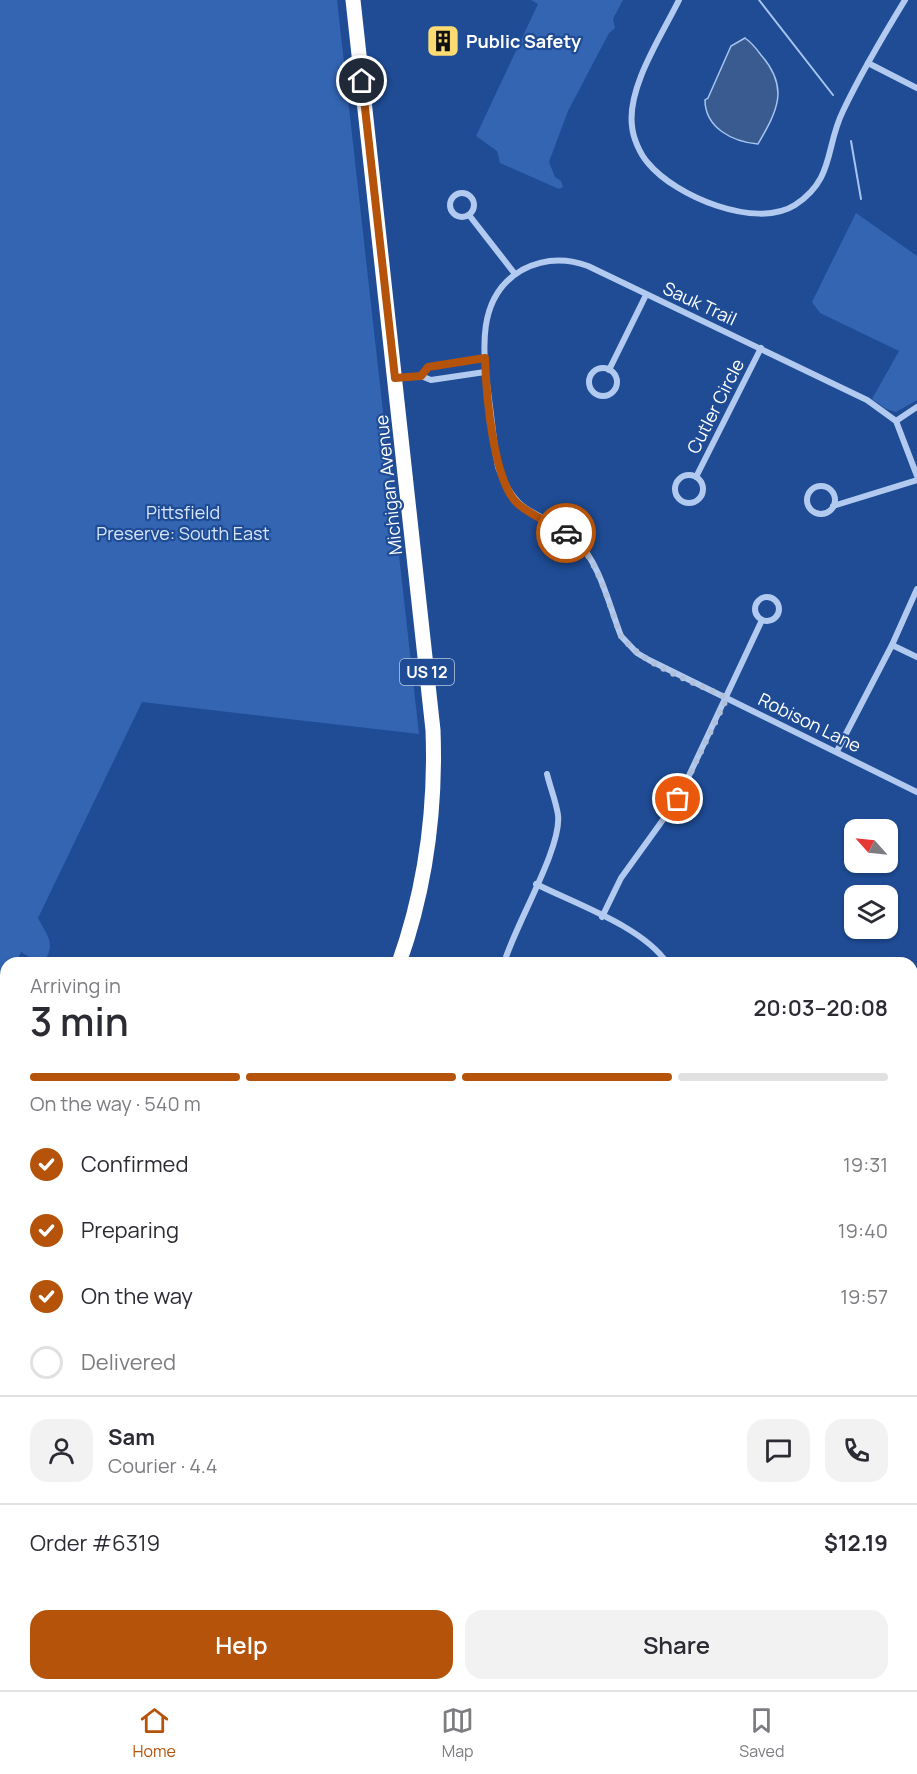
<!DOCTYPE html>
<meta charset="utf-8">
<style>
:root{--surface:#fff;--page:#f2f2f3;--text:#2b2b33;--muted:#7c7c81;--line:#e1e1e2;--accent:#b45309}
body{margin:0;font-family:Manrope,sans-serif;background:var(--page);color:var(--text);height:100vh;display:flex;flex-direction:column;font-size:22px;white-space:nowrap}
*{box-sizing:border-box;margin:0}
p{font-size:20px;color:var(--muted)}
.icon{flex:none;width:33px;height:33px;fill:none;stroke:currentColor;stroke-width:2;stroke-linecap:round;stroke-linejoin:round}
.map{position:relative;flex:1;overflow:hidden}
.side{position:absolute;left:0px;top:957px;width:918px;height:734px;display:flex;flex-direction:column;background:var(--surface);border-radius:18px 18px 0 0;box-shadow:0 2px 4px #0004}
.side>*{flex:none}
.needle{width:39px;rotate:297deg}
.tools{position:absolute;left:844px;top:819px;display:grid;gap:12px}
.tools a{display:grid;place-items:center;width:54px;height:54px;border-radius:12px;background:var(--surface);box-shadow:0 2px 4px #0004;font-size:30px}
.pin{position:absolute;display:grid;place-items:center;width:51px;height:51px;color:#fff;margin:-26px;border:3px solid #fff;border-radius:50%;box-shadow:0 2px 6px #0007}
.courier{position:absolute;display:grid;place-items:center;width:60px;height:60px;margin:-30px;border:4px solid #b45309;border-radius:50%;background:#fff;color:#222;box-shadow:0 2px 8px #0007}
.summary em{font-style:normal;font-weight:600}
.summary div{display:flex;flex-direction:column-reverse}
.summary{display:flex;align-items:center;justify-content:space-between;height:102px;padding:0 30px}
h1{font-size:39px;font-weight:600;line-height:45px}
.bar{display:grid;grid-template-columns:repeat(4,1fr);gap:9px 6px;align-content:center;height:72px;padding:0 30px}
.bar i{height:8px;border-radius:4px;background:var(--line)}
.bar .on{background:var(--accent)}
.bar p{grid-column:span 4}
.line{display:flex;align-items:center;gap:15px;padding:0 30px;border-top:2px solid var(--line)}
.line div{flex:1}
.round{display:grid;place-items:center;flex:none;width:63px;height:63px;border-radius:18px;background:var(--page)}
ol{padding:0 30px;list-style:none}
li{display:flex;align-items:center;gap:18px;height:66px}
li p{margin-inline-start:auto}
li .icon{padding:6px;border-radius:50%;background:var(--accent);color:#fff;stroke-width:4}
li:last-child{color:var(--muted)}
li i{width:33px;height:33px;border:3px solid var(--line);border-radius:50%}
.cta{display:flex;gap:12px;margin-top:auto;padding:12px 30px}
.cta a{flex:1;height:69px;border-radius:18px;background:var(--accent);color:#fff;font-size:24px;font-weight:600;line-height:69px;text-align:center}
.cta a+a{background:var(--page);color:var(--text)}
.tabs{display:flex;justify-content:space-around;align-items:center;height:84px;border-top:2px solid var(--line);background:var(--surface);font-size:16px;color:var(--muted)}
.tabs a{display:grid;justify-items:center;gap:3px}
.tabs .on{color:var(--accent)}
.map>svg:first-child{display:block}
.green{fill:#3365b3}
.water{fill:#3a5b90;stroke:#a6c4f0;stroke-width:1.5}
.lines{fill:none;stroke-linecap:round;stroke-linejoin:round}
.stream{stroke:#a6c4f0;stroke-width:2}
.street{stroke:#b2caef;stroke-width:6}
.highway{stroke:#fff;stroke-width:15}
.done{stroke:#b1c0da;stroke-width:6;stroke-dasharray:0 10.8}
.route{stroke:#b45309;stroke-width:8}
.labels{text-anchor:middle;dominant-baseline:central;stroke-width:4.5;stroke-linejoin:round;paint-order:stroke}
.shield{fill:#1f4c95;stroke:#bcc9df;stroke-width:1.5}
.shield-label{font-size:16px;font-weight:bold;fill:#fff}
.poi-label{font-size:18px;font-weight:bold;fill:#fff;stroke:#1f4c95;text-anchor:start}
.street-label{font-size:18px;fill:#fff;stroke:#1f4c95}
.park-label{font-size:18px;fill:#d8e6fa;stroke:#1f4c95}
</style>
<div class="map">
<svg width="917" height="1690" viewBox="0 0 917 1690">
<rect width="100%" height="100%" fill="#1f4c95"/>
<!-- green -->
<g class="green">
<path d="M0,0H337L419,734L142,702L38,918C46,934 57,944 44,961L31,958L21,952L16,963H6V984L0,995Z"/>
<path d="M531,0H623L613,19L615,28L609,33L568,111L549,162L555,177L561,181L563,187L559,189L500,163L497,151L476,136L538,4Z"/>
<path d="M856,213L917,256V400L896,412L886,409L872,399L899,351L820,313L812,302Z"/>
<path d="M0,1251H6V1590L0,1589Z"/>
</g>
<!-- water -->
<path class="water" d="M745,38C752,43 756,48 761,55C790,88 777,111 758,144C733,142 705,128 705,100L708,98L731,46Z"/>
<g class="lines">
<!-- stream -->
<g class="stream">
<path d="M759,0L833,95"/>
<path d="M851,141L861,199"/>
</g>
<!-- street -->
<g class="street">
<path d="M679,0C662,35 627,87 632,126C633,138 640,154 648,163C675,196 756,230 795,205C835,179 825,147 843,111C861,73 883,36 905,0"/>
<path d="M868,63L917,88"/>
<circle cx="462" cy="205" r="12"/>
<path d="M469,215L515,274"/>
<circle cx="603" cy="382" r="14"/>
<path d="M609,370L646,295"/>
<path d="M421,376L428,367L485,358"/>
<path d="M395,378L421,376L431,380L485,372"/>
<path d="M896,421L917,407"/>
<circle cx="689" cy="489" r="14"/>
<path d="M917,476L896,421L867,400L588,266C566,258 543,259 522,270C475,297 483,353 489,399C492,421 494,444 498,467C519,523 541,507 576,540C600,563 609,605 621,636L637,653L649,660L917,792"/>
<path d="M696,477L761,348"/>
<circle cx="821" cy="500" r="14"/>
<path d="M833,506L917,480"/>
<circle cx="767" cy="609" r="12"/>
<path d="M892,645L917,657"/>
<path d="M837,751L892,645L917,589"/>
<path d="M536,884C576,904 643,927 667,963"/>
<path d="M602,917L621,878L678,799L762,620"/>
<path d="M504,963C515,925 562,848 558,815C556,801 550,787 547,774"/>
<path d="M0,1002L6,1004"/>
<path d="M912,1583L917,1572"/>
<path d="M0,1639L6,1642"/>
<path d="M731,1684L739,1690"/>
<path d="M36,1690L38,1684"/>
<path d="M860,1690L863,1684"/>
</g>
<!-- highway -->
<g class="highway">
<path d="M353,0L433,730C436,810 426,887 399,963"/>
<path d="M176,1690L177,1684"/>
</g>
</g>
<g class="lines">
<!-- done -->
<path class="done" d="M566,533C598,554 607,601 621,636C646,667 692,681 727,698L678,799"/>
<!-- route -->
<path class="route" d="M362,81L395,378L421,376L428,367L485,358C486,392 493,482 518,504C532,516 551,523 566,533"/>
</g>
<!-- icons -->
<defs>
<g id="building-square" transform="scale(1.725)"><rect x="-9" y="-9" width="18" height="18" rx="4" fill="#fcdc72" stroke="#1f4c95"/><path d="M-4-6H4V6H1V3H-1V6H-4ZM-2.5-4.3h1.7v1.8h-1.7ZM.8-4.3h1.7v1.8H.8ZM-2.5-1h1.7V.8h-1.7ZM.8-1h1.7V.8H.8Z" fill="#111"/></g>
</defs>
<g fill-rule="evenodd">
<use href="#building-square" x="443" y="41"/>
</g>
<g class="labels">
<!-- shield labels -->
<rect class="shield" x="400" y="659" width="54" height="26" rx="4.5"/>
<g class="shield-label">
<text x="427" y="672">US 12</text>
</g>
<!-- poi labels -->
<g class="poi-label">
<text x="466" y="41">Public Safety</text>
</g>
<!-- street labels -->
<g class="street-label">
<text transform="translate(700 303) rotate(25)">Sauk Trail</text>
<text transform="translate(715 406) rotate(-63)">Cutler Circle</text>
<text transform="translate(388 485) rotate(-96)">Michigan Avenue</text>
<text transform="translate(810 722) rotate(26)">Robison Lane</text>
</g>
<!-- park labels -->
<g class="park-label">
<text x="183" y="512">Pittsfield<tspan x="183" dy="21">Preserve: South East</tspan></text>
</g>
</g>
</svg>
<div class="tools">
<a><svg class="needle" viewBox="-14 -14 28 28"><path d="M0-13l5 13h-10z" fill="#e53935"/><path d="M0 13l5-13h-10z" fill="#7c7c81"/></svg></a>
<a><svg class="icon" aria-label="layers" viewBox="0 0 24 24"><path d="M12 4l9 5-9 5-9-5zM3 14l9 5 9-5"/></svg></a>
</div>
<div class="pin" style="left:678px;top:799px;background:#ea580c"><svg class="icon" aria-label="bag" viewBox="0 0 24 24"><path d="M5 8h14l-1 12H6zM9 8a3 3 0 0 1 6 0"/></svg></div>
<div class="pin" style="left:362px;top:81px;background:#1f2937"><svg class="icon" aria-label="home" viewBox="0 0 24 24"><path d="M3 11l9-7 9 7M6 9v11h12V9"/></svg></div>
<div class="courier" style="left:566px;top:533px"><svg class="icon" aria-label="car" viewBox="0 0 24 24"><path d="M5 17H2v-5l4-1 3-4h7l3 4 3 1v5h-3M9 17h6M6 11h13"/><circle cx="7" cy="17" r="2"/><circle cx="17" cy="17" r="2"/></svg></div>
<section class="side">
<div class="summary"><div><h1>3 min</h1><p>Arriving in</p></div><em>20:03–20:08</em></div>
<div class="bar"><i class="on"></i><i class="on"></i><i class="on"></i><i></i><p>On the way · 540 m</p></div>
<ol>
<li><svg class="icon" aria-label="check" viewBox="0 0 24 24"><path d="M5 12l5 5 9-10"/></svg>Confirmed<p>19:31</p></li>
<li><svg class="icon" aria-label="check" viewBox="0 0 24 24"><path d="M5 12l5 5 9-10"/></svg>Preparing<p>19:40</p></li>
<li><svg class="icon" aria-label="check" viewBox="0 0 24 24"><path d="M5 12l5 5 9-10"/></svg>On the way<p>19:57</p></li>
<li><i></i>Delivered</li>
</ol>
<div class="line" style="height:108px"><a class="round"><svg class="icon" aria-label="person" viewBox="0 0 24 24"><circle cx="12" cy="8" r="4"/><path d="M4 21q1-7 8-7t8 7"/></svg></a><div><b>Sam</b><p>Courier · 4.4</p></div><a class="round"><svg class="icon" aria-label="chat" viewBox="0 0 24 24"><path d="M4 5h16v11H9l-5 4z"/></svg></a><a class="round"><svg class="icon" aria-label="phone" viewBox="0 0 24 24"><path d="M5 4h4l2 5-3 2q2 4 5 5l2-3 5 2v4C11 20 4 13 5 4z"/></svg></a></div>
<div class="line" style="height:78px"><div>Order #6319</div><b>$12.19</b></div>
<div class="cta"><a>Help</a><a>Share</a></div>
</section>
</div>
<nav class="tabs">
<a class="on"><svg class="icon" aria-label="home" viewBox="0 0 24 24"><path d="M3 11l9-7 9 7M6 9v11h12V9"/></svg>Home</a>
<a><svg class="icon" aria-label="map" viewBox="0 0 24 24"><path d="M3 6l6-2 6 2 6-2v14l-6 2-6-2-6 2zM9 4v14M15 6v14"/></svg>Map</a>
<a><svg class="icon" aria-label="saved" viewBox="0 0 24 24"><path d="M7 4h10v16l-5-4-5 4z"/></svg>Saved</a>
</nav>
